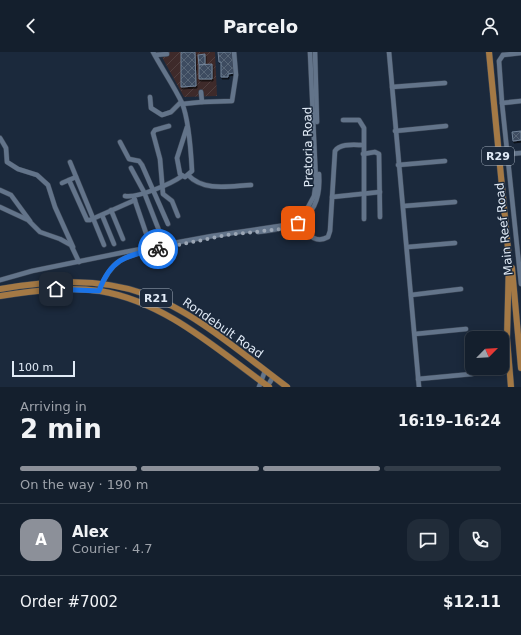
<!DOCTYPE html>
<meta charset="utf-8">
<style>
:root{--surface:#141f2d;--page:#212c39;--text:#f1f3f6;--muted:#9da2aa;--line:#333d49;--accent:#8c9099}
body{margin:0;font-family:"DejaVu Sans",sans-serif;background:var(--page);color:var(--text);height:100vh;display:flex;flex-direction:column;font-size:15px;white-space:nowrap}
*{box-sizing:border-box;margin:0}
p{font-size:13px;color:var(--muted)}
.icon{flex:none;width:22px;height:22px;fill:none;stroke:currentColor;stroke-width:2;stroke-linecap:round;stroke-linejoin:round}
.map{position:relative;height:335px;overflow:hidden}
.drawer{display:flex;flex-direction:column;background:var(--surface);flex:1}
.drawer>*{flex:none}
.needle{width:26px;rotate:66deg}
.tools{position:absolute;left:465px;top:279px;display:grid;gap:8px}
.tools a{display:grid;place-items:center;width:44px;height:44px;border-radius:8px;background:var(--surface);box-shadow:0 2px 10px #0003,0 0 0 1px var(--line);font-size:20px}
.scale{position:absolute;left:12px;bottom:10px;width:63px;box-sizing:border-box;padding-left:4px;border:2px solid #e0eaf6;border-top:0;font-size:11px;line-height:14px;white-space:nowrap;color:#e0eaf6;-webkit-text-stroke:3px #1b293c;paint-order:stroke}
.pin{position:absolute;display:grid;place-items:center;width:34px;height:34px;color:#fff;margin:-17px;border-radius:8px;box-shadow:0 2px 6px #0006}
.courier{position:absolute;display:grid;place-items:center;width:40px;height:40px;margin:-20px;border:3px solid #1a73e8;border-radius:50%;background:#fff;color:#222;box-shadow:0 1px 5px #0007}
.summary em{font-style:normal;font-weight:700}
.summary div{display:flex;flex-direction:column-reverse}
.summary{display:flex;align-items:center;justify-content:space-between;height:68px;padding:0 20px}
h1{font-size:26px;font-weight:700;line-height:30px}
.bar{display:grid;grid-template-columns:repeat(4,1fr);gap:6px 4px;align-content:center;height:48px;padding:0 20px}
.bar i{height:5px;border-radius:3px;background:var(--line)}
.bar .current{background:var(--accent)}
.bar p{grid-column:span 4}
.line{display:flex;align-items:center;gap:10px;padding:0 20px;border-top:1px solid var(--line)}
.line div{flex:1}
.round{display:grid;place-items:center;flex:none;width:42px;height:42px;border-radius:12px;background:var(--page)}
header{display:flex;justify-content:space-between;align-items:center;height:52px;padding:0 20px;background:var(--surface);font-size:18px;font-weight:700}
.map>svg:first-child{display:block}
.industrial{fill:url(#industrial-furrows)}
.building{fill:url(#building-cross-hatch);stroke:#728399;filter:url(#shadow)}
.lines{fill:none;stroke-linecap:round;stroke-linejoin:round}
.minor-casing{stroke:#3a4555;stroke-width:5.5}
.major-casing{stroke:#3a4555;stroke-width:7}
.minor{stroke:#63748a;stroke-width:4.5}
.major{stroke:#a47945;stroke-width:6}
.done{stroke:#9ba6b5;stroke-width:4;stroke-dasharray:0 7.2}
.route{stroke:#1a73e8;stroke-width:5}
.labels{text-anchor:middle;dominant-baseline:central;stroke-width:3;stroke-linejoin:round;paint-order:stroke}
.shield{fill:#1b293c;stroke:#a5b0be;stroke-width:1}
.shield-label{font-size:11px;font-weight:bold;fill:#e0eaf6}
.street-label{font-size:12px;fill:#e0eaf6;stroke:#1b293c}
</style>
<header><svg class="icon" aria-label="back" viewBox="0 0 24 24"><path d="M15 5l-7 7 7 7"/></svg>Parcelo<svg class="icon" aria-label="person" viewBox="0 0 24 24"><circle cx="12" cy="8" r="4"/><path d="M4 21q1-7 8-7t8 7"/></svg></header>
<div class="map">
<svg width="521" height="335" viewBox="0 0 521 335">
<defs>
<pattern id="industrial-furrows" width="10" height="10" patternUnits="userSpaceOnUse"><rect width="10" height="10" fill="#3e2a2a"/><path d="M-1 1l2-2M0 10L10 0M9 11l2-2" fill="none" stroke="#503f3f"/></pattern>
<pattern id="building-cross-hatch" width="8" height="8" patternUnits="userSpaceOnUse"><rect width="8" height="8" fill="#3c4c60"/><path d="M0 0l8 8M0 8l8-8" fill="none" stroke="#586677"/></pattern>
<filter id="shadow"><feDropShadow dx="1" dy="2" stdDeviation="0" flood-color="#0009"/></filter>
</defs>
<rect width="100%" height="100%" fill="#1b293c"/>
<!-- industrial -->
<path class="industrial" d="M161,0H215L217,44L184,45L163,7Z"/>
<!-- building -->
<g class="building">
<path d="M181,0H195L196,34L181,35Z"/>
<path d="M218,0H234V21L228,22V25H221V10H219Z"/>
<path d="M205,2V12L199,13L198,3Z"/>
<path d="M212,12V27H199V13Z"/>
<path d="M521,79V88L513,89L512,80Z"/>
</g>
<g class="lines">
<!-- minor casing -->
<g class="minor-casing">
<g id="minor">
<path d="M153,0C162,17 174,34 182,51C189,68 191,100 192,119L185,125L180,122L177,106L187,75"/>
<path d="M315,0L317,70"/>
<path d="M389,0L419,335"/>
<path d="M155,3L167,2"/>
<path d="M503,3L499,9L502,51L521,232"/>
<path d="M503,3L521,1"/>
<path d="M392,35L445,31"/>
<path d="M150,45L151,56L162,63L171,60L181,50"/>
<path d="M202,50L232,49L236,23L234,0"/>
<path d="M502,51L521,49"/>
<path d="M182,52L202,50L201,40"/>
<path d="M343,68H359L364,76V167"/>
<path d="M169,74L155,78L153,81L160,107L163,142L172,149L178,164"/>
<path d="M395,79L446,74"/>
<path d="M0,86L6,96L7,110L18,117L37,123L48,133L55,155L73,195"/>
<path d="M120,90L129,107L139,109L142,113L168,172"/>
<path d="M363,102L375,100L379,102L380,165"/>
<path d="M498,103L521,101"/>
<path d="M70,110L104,193"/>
<path d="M398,113L445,109"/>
<path d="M131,116L144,140L160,181"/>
<path d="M188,123C204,140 230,134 251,133"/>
<path d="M69,128L87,168H90L135,148"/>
<path d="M62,131L76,125"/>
<path d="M0,138L11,143L30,169"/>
<path d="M125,144C138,146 171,132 182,124"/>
<path d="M332,145L380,140"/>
<path d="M134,146L146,181"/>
<path d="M404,154L455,150"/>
<path d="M0,155L28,168L40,180L60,187L71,193L79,210"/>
<path d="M111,158L123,187"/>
<path d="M102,163L114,192"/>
<path d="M298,171C307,180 314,193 328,185L330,179L335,99C340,91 355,93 363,93"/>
<path d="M258,180C297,176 322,166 319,122"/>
<path d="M408,195L455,191"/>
<path d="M0,228L32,219L125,200L212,184L286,173L296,167L307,157L314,144L316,130L310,0"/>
<path d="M99,239C111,208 123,204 154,198"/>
<path d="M411,243L461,237"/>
<path d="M415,282L466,277"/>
<path d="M418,327L472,322"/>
<path d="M259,335L265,319"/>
<path d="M267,335L273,325"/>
</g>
</g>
<!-- major casing -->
<g class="major-casing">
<g id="major">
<path d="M489,0L509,207L507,286L511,335"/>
<path d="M512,216L521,316"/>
<path d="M0,237C48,229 98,225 145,242C194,259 245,304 287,335"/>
<path d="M0,244C32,239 67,234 100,239C166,250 216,297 269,335"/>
</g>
</g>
<!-- minor -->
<use href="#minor" class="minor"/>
<!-- major -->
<use href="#major" class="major"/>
</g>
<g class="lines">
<!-- done -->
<path class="done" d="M158,197L227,183L281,177L298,171"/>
<!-- route -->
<path class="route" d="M56,237L99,239C111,206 126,204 158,197"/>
</g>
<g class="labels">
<!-- shield labels -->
<g class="shield">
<rect x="482" y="95" width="32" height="18" rx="3"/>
<rect x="140" y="237" width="32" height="18" rx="3"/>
</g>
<g class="shield-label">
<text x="498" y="104">R29</text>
<text x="156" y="246">R21</text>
</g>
<!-- street labels -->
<g class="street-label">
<text transform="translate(308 95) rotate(-91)">Pretoria Road</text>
<text transform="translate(504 177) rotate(-96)">Main Reef Road</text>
<text transform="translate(223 276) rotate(35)">Rondebult Road</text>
</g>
</g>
</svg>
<div class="tools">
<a><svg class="needle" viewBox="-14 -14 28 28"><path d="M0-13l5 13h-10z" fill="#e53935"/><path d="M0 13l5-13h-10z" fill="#9da2aa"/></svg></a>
</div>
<div class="scale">100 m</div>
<div class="pin" style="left:298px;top:171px;background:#ea580c"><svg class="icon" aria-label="bag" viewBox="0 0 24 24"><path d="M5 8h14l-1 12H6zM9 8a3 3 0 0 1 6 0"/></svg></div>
<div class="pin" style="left:56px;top:237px;background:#1f2937"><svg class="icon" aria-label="home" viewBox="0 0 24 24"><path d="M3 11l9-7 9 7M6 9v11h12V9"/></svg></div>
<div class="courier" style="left:158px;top:197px"><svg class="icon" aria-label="bike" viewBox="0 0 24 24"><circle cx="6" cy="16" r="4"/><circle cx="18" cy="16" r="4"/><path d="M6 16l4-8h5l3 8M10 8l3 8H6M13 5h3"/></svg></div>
</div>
<section class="drawer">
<div class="summary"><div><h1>2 min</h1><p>Arriving in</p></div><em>16:19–16:24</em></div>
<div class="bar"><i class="current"></i><i class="current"></i><i class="current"></i><i></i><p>On the way · 190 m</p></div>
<div class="line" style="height:72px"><b class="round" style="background:var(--accent);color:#fff">A</b><div><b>Alex</b><p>Courier · 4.7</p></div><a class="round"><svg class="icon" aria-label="chat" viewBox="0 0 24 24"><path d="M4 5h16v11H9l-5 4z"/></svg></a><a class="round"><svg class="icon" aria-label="phone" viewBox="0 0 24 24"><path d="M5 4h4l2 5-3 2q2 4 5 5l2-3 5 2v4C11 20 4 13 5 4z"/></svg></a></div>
<div class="line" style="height:52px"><div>Order #7002</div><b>$12.11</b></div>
</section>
